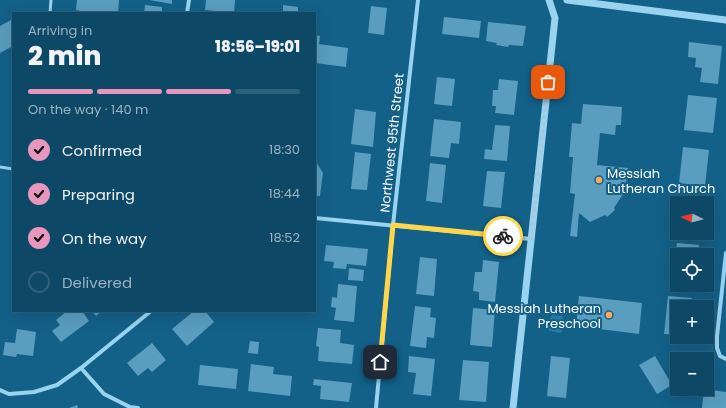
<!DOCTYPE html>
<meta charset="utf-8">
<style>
:root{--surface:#0e4867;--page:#1c5270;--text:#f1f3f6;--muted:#9bb2c0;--line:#2e607b;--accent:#e797bd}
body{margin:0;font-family:Poppins,sans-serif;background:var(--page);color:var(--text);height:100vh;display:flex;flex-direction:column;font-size:15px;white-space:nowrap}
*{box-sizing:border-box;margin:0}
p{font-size:13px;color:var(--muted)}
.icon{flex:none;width:22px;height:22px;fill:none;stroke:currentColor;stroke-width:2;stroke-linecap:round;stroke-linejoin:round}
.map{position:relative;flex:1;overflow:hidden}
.drawer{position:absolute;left:12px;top:12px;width:304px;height:300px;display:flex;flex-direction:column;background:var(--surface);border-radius:0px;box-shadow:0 4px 16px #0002,0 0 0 1px var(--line)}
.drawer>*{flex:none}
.needle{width:26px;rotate:276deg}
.tools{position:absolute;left:670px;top:196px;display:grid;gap:8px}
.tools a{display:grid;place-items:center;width:44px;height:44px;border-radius:0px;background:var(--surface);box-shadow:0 4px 16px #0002,0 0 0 1px var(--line);font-size:20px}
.pin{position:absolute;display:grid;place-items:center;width:34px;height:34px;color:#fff;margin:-17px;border-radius:8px;box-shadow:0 2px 6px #0006}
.courier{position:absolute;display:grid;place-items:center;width:40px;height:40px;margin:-20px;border:3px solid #ffd54a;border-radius:50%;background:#fff;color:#222;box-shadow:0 1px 5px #0007}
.headline em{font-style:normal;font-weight:800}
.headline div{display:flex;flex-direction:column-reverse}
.headline{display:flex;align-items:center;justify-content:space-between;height:68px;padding:0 16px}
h1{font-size:26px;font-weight:800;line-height:30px}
.bar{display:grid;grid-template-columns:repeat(4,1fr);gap:6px 4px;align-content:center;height:48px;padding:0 16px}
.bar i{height:5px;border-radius:3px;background:var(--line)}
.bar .selected{background:var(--accent)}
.bar p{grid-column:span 4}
ol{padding:0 16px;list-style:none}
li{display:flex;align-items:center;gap:12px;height:44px}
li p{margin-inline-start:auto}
li .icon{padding:4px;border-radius:50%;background:var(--accent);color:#111;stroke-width:4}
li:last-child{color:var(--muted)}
li i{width:22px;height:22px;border:2px solid var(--line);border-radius:50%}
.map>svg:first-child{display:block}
.green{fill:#227ba7}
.building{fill:#5a9dbf}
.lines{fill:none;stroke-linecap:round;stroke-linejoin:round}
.service{stroke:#99d3f0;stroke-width:3}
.minor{stroke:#99d3f0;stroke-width:4}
.tertiary{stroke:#99d3f0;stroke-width:7}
.done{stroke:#acc7d6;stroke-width:4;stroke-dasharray:0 7.2}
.route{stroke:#ffd54a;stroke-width:5}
.poi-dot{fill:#ffaa58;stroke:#136089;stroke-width:1.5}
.labels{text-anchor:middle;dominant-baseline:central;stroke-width:4;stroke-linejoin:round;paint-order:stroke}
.street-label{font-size:13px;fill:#fff;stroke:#136089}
.poi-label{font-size:13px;fill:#fff;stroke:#136089;text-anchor:start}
</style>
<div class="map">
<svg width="726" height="408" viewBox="0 0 726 408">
<rect width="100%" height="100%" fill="#136089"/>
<!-- green -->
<path class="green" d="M552,315L563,316L562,332L559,333L547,330L548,322Z"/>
<!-- building -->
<g class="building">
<path d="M77,0H119L118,13H91L76,10Z"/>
<path d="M149,0H172V4Z"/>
<path d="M206,0H235L234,13L205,10Z"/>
<path d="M145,5L162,7V13H144Z"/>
<path d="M283,5L298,7V13H283Z"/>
<path d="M371,6L387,8L384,35L368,33Z"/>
<path d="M444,17L481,21L479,38L442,34Z"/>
<path d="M13,19V46L0,53V26Z"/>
<path d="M488,22L526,26L523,46L509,45L508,47L496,45L497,43L486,41Z"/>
<path d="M315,35L320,36L319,44L348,48L346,67L315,63Z"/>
<path d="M689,42L722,46L718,84L700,82L702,68L695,67L696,58L688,57Z"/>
<path d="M437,77L455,79L452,106L434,104Z"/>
<path d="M499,79L518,81L514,115L495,113L496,106H492L493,90H498Z"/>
<path d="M688,95L717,98L713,133L684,130Z"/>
<path d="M583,104L622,107L621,125H616L615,135L600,133L597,165L628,168L625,191L614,208L615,210L607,217L605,215L590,222L579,213L577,237L570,236L575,194L570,193L573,157H569L572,123L581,124Z"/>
<path d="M355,109L376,112L373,147L351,144Z"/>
<path d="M434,119L461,122L459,144L451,143L449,158L430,156Z"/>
<path d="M495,125L510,126L507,161L484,159L485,149L492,150Z"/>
<path d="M683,147L709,150L705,186L679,183Z"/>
<path d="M355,152L371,154L367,190L351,189Z"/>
<path d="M315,160L323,173L320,196H315Z"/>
<path d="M430,163L446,165L442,203L426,201Z"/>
<path d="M487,171L505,172L501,208L483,206Z"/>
<path d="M679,195L704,198L703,203H678Z"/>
<path d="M677,243L699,245L698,255H677V285H672Z"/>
<path d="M326,245L368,249L366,266L347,264L346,269L333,268L334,262L324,261Z"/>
<path d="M420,257L437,259L434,296L416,294Z"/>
<path d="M483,260L499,262L495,302L479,300V292L473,291L475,272H482Z"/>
<path d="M349,268L364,270L363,281L348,280Z"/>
<path d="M338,284L357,286L354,322L334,320L336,308L331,307L332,297L337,298Z"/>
<path d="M579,296L642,303L639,334L576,326Z"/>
<path d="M668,296L692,298L691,307H677V335L664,334Z"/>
<path d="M415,306L431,308L430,317L436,318L434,338L427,337L426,348L410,346Z"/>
<path d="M473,308L495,310L492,347L470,345Z"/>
<path d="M67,311H82L89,321L61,342L52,331L60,325L56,320Z"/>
<path d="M92,311H102L96,316Z"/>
<path d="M194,311H205L214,322L187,346L172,329Z"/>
<path d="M318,328L341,330L340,343L354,345L352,364L318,361L319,347L316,346Z"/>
<path d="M17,329L36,332L33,356L17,354L16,357L3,355L5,342L15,343Z"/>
<path d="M250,341L259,342L258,354L248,353Z"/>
<path d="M152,343L166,360L152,372L148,368L138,376L127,363Z"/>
<path d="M409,356L435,359L431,396L413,394L416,373L408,372Z"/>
<path d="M551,356L570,358L566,398L547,396Z"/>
<path d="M655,356L672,385L657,394L639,365Z"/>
<path d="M463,360L489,362L486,402L459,400Z"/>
<path d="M251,364L274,367L273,374L292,376L290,396L248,391Z"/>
<path d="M200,365L238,369L236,389L198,385Z"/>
<path d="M314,379L352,383L349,402L320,399L321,386L313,385Z"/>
<path d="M704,389L726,392V408H702Z"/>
<path d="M77,405L78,408H69Z"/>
</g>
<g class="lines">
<!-- service -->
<g class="service">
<path d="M50,13L51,0"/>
<path d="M0,167L13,169"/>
</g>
<!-- minor -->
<g class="minor">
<path d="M187,13L189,0"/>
<path d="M315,218L531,239"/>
<path d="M726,253L717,336V348L720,356L726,359"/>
<path d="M81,368L104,394L130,407L138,408"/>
<path d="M0,390L9,394L34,392L57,385L81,368L151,311"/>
<path d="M376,408L393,225L418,0"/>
</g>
<!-- tertiary -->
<g class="tertiary">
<path d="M567,0L726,20"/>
<path d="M513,408L555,18L549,0"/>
</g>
</g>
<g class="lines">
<!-- done -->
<path class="done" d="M503,236L531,239L548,82"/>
<!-- route -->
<path class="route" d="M380,362L393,225L503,236"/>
</g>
<!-- markers -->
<g class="poi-dot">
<circle cx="599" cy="180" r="4"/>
<circle cx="609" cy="315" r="4"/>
</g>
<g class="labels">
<!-- street labels -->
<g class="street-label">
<text transform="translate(392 143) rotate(-84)">Northwest 95th Street</text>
</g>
<!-- poi labels -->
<g class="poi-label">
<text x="607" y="173">Messiah<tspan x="607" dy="15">Lutheran Church</tspan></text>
<text x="601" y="308" text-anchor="end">Messiah Lutheran<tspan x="601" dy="15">Preschool</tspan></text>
</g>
</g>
</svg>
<div class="tools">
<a><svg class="needle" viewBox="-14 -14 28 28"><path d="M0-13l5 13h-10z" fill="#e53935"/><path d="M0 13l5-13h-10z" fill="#9bb2c0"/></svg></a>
<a><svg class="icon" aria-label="locate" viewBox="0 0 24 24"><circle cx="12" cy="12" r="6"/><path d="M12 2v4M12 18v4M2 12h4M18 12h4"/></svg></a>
<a>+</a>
<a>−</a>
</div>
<div class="pin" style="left:548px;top:82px;background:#ea580c"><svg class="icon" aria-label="bag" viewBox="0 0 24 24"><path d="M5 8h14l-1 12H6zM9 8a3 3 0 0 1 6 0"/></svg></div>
<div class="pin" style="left:380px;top:362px;background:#1f2937"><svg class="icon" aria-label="home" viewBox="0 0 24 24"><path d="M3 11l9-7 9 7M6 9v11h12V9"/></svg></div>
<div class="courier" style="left:503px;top:236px"><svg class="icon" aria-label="bike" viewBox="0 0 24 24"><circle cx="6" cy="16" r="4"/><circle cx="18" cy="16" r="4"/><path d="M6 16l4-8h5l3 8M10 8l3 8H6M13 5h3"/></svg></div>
<section class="drawer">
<div class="headline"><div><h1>2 min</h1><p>Arriving in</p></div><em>18:56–19:01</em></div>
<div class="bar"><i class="selected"></i><i class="selected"></i><i class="selected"></i><i></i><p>On the way · 140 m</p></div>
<ol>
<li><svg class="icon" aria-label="check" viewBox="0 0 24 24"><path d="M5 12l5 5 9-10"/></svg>Confirmed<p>18:30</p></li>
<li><svg class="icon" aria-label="check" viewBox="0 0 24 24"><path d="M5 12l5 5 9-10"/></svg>Preparing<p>18:44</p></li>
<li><svg class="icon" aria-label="check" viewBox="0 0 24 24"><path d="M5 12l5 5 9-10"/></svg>On the way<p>18:52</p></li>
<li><i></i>Delivered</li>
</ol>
</section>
</div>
